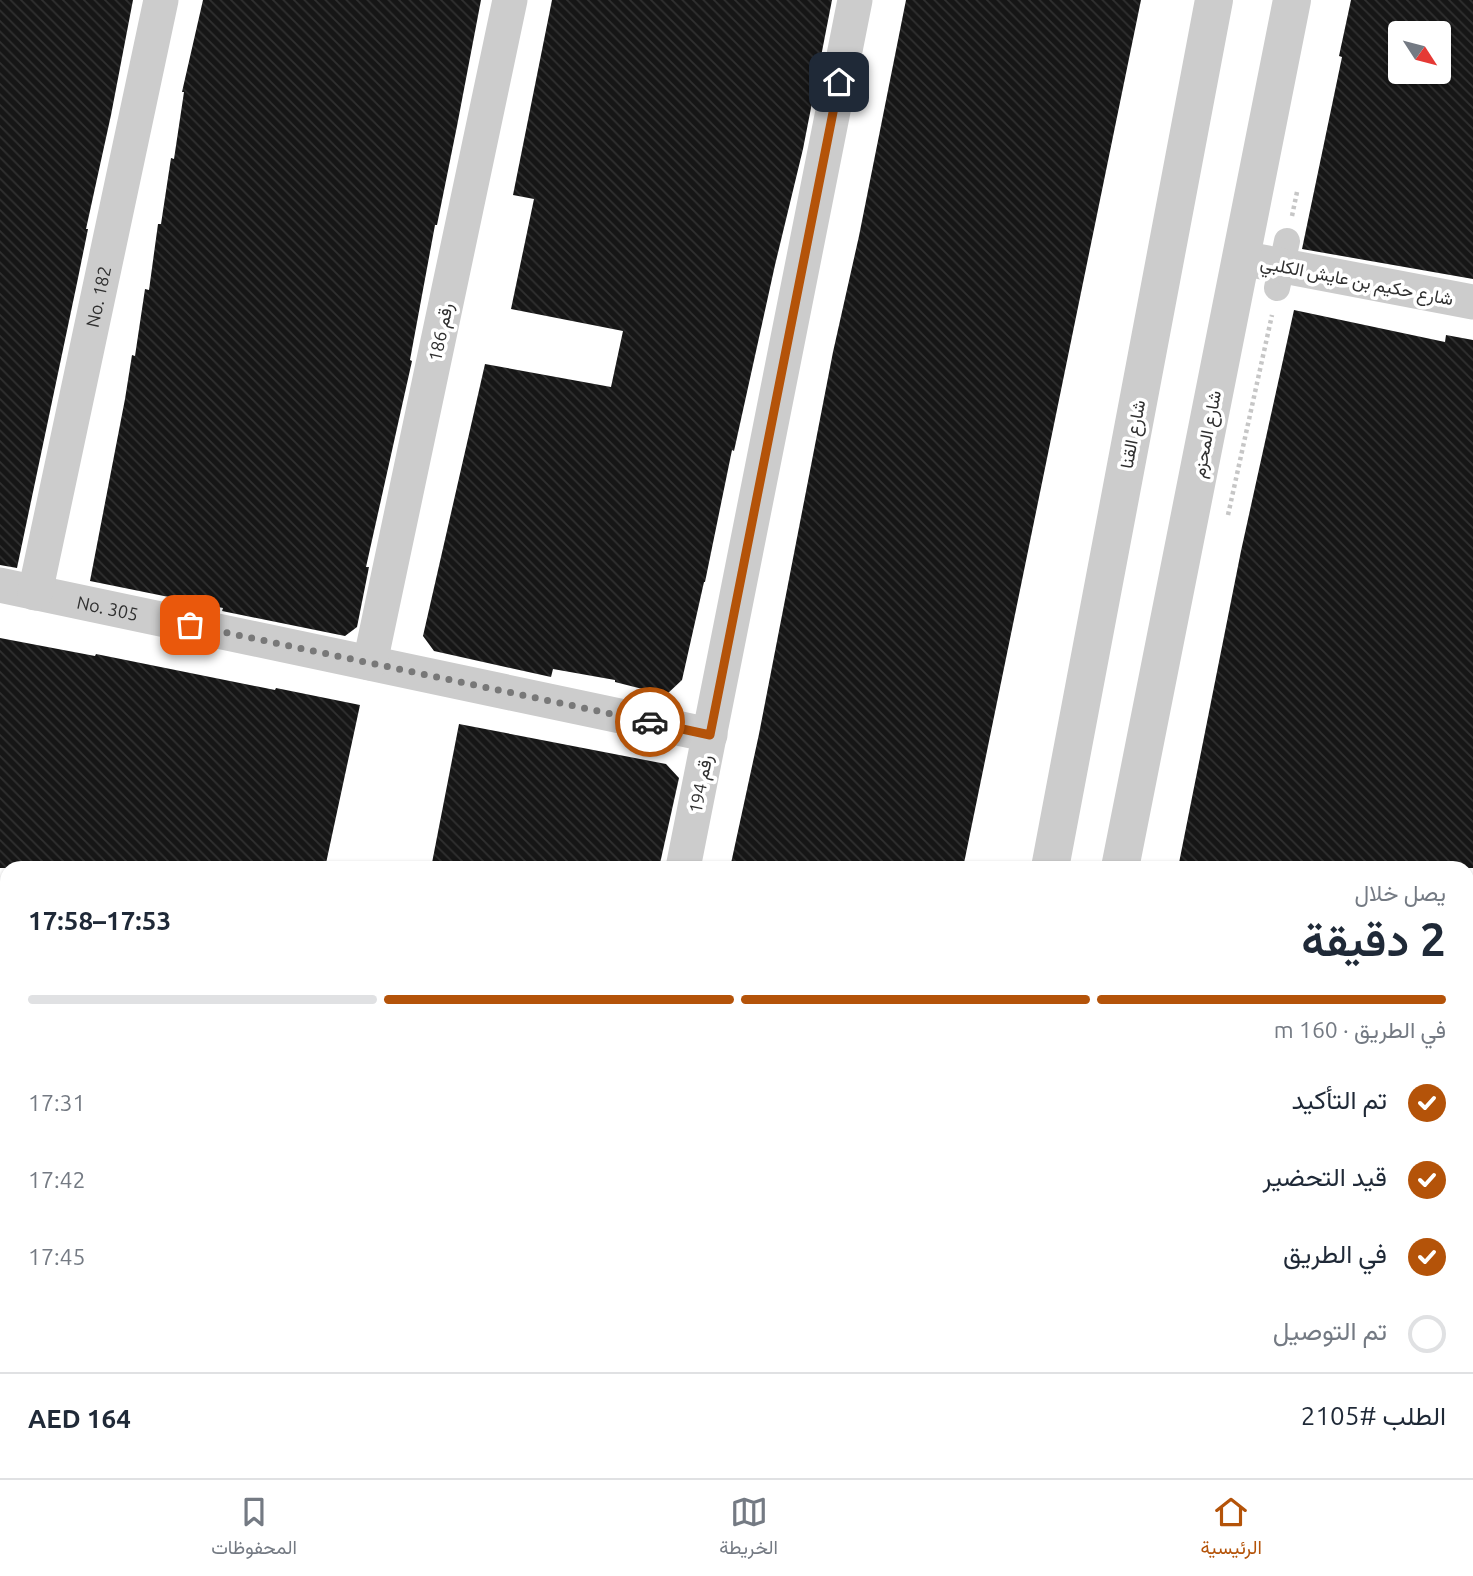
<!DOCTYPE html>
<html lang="ar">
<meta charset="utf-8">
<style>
:root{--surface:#fff;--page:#f2f2f3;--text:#1f2937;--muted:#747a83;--line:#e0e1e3;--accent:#b45309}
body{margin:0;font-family:Ubuntu,Vazirmatn,sans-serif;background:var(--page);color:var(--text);direction:rtl;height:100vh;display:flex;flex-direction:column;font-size:26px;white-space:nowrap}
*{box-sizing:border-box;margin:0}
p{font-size:23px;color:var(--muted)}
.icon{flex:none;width:38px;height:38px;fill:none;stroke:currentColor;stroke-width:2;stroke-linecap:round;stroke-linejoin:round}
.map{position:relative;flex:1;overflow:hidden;direction:ltr}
.panel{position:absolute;left:0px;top:861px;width:1474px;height:618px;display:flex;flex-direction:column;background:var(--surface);border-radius:21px 21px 0 0;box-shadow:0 2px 5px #0004;direction:rtl}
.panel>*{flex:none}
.needle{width:46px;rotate:126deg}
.buttons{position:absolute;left:1388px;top:21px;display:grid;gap:14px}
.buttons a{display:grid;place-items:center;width:63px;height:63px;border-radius:7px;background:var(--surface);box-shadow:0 2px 5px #0004;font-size:35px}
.pin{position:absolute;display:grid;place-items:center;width:60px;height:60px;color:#fff;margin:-30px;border-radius:14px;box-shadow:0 4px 10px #0006}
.courier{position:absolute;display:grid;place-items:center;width:70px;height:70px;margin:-35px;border:5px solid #b45309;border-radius:50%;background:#fff;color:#222;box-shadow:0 2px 9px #0007}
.summary em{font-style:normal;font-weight:600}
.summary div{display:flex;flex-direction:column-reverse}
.summary{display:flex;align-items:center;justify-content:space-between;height:119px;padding:0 28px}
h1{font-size:46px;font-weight:600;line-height:52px}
.bar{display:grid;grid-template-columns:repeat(4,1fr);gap:10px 7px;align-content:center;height:84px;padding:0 28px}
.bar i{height:9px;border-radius:5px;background:var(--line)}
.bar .on{background:var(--accent)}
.bar p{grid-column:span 4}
.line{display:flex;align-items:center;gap:18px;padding:0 28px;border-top:2px solid var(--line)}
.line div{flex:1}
ol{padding:0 28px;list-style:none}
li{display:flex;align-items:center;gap:21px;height:77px}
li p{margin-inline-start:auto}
li .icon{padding:7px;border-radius:50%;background:var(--accent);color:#fff;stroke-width:4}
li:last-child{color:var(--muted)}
li i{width:38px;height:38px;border:4px solid var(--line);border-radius:50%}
.dock{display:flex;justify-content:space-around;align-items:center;height:98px;border-top:2px solid var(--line);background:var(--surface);font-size:19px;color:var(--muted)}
.dock a{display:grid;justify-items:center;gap:4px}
.dock .on{color:var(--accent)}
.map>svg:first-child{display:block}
.building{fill:url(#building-back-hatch);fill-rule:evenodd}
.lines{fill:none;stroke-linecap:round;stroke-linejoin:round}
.path{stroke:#c6c6c6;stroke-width:4.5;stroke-dasharray:3.5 3.5;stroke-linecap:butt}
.pedestrian{stroke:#ccc;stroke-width:26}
.minor{stroke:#ccc;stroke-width:35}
.tertiary{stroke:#ccc;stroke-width:38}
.secondary{stroke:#b9b9b9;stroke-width:38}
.primary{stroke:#a7a7a7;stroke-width:38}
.done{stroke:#787878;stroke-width:7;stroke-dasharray:0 12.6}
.route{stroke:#b45309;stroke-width:9}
.labels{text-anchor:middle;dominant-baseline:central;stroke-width:7;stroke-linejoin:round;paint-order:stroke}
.street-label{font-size:18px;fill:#2f2f2f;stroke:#fff}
</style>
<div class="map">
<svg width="1473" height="1478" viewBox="0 0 1473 1478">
<defs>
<pattern id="building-back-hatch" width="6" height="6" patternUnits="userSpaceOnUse" patternTransform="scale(1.75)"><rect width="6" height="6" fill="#161616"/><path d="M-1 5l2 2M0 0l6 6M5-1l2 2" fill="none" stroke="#303030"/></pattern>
</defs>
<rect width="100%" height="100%" fill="#fff"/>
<!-- building -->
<g class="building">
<path d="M0,0H133L111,115L86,229H88L77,283L17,568L0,565Z"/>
<path d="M203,0H481L457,126L437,225H435L410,360L412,361L366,567H369L357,627L345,636L222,611L223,608L90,581L125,399L132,355L135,356L145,289L149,290L158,224H161L171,158L174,159L184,92H182Z"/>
<path d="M552,0H832L803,149L775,265L734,451L732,450L705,582H704L682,680L666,695L615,682V680L553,669L551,677L434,651L423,636L485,364L611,387L623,331L511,309L534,199L513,195Z"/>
<path d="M906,0H1141L963,868H730L759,734L833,352L859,236Z"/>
<path d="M1351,0H1473V279L1302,249L1342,57L1339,56ZM1400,33H1438V72H1400Z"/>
<path d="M1294,310L1445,342L1446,335L1473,340V868H1178L1241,551Z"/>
<path d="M0,638L95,656L96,654L275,690L276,688L360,705L325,868H0Z"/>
<path d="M459,724L666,764L679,778L659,868H431Z"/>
</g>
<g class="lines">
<!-- path -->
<g class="path">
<path d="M1292,216L1297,192"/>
<path d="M1228,515L1272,315"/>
<path d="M1059,1472L1060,1478"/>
</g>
<!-- pedestrian -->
<path class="pedestrian" d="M1277,288L1287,241"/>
<!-- minor -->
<g class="minor">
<path d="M1241,258L1473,302"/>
<path id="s1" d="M0,585L710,735"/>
<path id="s2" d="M35,593L161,0"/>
<path d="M370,663L510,0"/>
<path d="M683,868L855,0"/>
<path d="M0,941L7,942"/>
<path d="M1466,1115L1473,1083"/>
<path d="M1466,1181L1473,1183"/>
<path d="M1388,1478L1390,1472"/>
</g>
<!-- tertiary -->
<g class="tertiary">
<path d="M1050,868L1214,0"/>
<path d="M1120,868L1292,0"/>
<path d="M1018,1472L1022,1478"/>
</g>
<!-- secondary -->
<g class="secondary">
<path d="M0,1294L7,1296"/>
<path d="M921,1472L956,1478"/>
</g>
<!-- primary -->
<g class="primary">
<path d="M0,1355L7,1357"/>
<path d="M0,1425L7,1427"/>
<path d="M233,1472L265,1478"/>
<path d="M579,1472L610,1478"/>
</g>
</g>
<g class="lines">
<!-- done -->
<path class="done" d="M190,625L650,722"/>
<!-- route -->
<path class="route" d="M650,722L710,735L839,82"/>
</g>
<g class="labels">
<!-- street labels -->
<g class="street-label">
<text transform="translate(1357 280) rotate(11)">شارع حكيم بن عايش الكلبي</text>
<text stroke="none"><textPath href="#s2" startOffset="303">No. 182</textPath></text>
<text transform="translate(440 332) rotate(-78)">رقم 186</text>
<text transform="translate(1132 434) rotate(-79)">شارع القنا</text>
<text transform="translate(1206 434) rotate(-79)">شارع المحزم</text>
<text stroke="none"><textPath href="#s1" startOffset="110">No. 305</textPath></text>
<text transform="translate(700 784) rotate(-79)">رقم 194</text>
</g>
</g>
</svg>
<div class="buttons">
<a><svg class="needle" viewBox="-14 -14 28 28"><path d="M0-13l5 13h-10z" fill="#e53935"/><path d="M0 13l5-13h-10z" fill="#747a83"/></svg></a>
</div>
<div class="pin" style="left:190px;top:625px;background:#ea580c"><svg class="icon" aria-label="bag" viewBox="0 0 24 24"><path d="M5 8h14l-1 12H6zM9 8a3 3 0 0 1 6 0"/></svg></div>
<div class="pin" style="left:839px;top:82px;background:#1f2937"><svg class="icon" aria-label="home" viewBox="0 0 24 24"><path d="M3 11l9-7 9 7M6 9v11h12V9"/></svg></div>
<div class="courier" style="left:650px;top:722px"><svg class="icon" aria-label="car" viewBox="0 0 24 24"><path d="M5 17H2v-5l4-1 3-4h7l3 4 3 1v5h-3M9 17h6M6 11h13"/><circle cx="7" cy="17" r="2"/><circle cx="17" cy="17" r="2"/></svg></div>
<section class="panel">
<div class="summary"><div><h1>2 دقيقة</h1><p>يصل خلال</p></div><em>17:53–17:58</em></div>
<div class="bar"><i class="on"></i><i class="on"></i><i class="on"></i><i></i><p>في الطريق · 160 m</p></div>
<ol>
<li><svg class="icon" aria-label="check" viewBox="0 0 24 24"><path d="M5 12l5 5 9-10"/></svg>تم التأكيد<p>17:31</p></li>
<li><svg class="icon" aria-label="check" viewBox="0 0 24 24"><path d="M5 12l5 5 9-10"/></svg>قيد التحضير<p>17:42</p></li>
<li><svg class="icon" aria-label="check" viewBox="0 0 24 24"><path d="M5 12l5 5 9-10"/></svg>في الطريق<p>17:45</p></li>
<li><i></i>تم التوصيل</li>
</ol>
<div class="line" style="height:91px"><div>الطلب #2105</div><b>AED 164</b></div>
</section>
</div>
<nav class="dock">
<a class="on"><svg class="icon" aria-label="home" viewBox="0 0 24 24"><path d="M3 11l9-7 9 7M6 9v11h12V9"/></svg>الرئيسية</a>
<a><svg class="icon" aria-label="map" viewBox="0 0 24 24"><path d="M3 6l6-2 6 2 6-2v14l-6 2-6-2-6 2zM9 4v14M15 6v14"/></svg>الخريطة</a>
<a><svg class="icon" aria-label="saved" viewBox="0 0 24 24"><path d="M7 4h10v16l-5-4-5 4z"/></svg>المحفوظات</a>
</nav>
